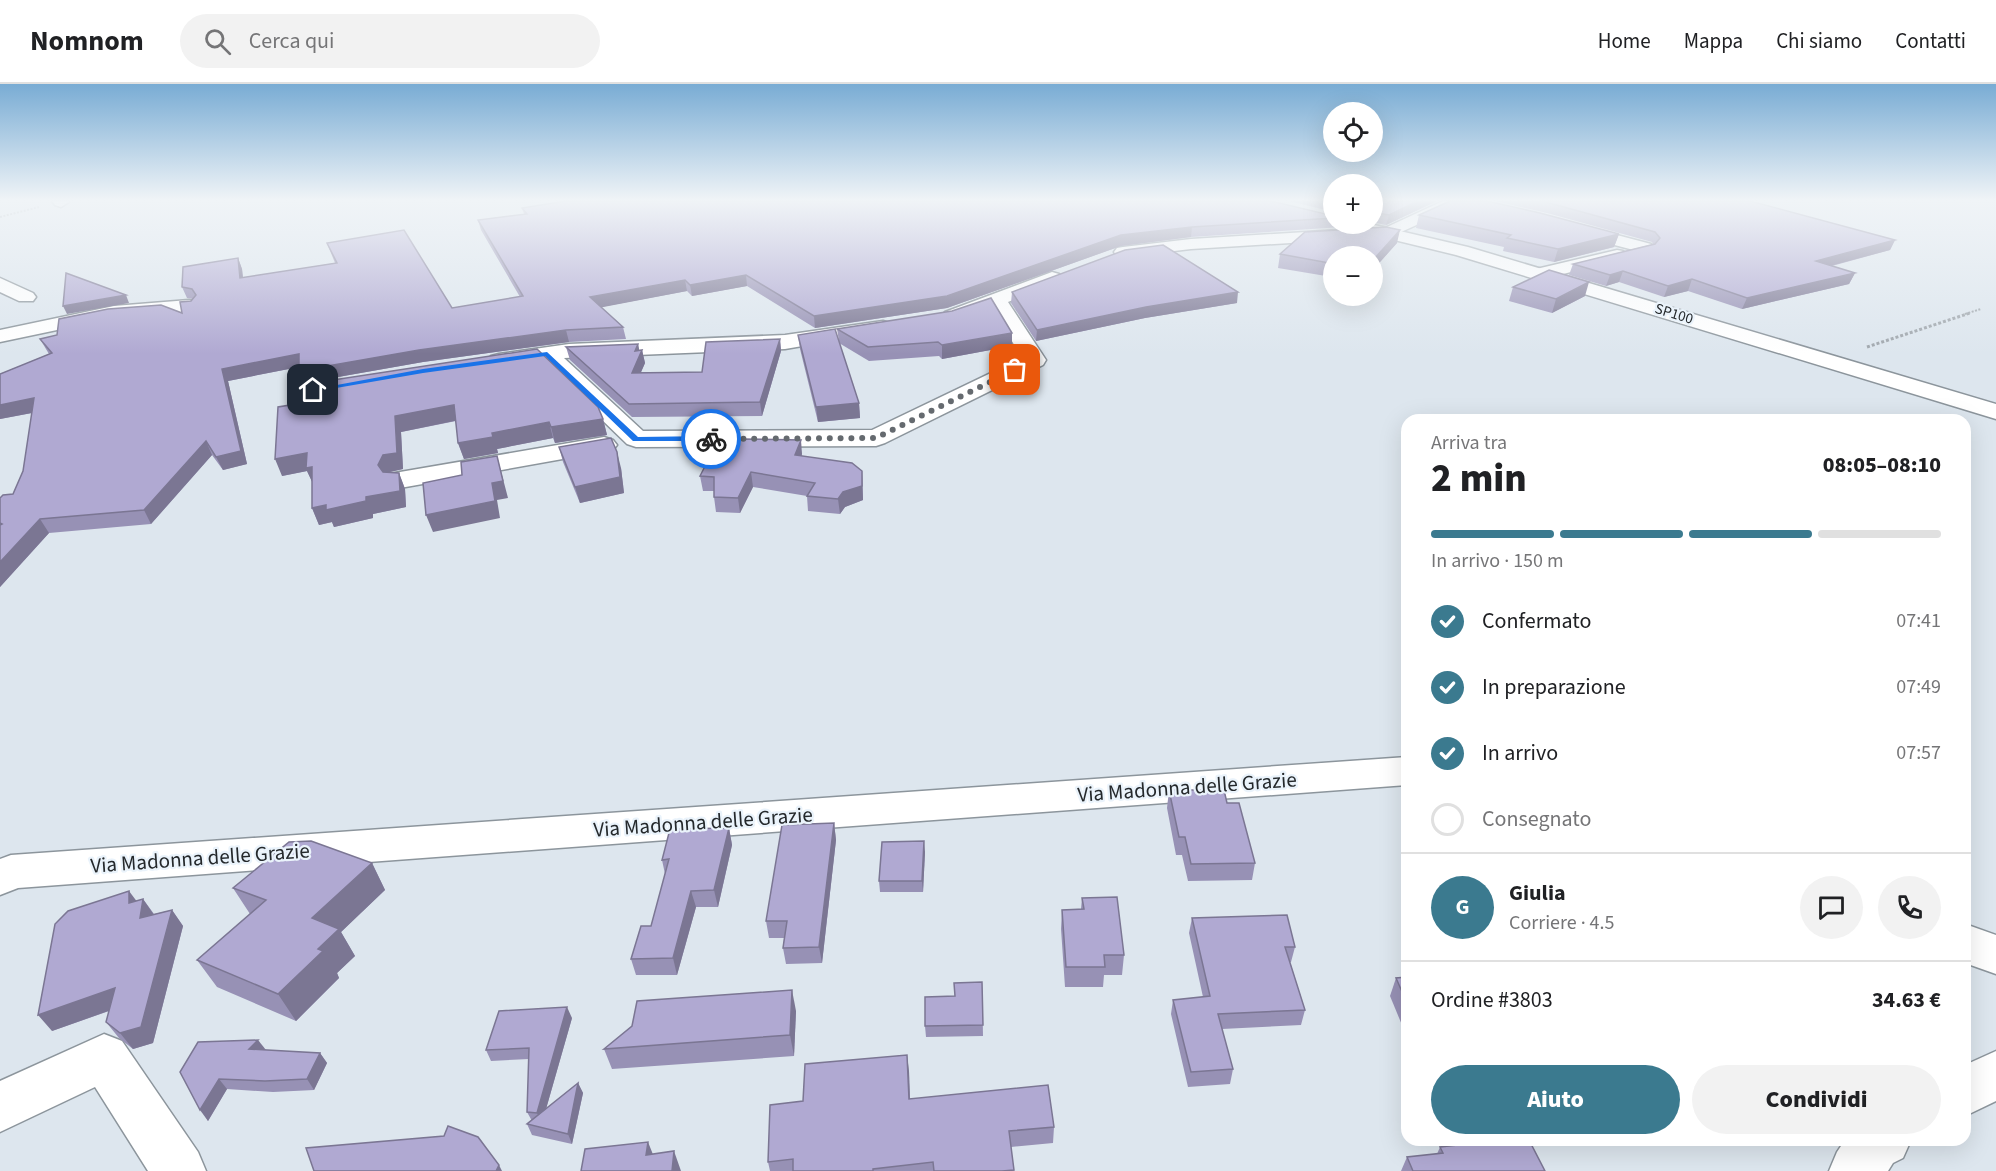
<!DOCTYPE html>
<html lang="it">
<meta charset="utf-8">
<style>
:root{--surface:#fff;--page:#f2f2f2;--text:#202124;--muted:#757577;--line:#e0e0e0;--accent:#3b7a8f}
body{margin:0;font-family:"Source Sans 3",sans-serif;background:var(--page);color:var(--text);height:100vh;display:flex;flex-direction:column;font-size:22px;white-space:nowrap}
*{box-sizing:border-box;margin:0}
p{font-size:20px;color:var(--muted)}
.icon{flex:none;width:33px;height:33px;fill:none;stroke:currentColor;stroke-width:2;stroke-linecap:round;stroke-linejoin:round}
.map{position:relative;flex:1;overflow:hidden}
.side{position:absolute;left:1401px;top:330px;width:570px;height:732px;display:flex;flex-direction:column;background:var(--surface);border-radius:18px;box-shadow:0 6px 24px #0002}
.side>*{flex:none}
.tools{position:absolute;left:1323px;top:18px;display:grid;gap:12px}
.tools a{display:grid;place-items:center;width:60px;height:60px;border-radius:50%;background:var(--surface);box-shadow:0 6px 24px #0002;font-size:30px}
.pin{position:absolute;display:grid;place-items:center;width:51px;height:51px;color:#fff;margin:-26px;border-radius:12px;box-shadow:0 3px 9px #0006}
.courier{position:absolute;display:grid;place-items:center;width:60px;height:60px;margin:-30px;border:4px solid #1a73e8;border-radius:50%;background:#fff;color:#222;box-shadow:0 2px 8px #0007}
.overview em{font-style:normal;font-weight:800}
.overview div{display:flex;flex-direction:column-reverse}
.overview{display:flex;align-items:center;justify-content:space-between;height:102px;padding:0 30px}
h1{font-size:39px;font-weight:800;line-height:45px}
.bar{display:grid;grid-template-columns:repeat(4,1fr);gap:9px 6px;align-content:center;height:72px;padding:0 30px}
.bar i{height:8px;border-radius:4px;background:var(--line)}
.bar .current{background:var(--accent)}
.bar p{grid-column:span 4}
.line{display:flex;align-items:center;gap:15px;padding:0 30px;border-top:2px solid var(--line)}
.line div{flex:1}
.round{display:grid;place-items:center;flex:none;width:63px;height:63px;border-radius:32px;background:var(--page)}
ol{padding:0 30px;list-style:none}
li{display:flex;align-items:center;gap:18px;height:66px}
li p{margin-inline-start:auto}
li .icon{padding:6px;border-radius:50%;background:var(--accent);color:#fff;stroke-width:4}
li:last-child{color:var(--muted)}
li i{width:33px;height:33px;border:3px solid var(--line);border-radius:50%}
.cta{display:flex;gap:12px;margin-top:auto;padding:12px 30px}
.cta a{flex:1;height:69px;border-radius:36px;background:var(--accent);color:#fff;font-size:24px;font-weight:800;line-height:69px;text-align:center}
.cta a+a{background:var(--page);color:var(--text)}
header{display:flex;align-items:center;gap:36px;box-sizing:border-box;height:84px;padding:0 30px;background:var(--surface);border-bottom:2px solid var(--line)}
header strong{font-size:28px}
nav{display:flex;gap:33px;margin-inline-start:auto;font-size:21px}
.search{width:420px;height:54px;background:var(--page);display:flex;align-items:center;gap:15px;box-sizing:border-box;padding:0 21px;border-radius:33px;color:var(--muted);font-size:22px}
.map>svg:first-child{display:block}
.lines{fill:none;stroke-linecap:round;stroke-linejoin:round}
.minor-casing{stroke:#8c959c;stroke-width:3}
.major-casing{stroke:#8c959c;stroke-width:3}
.path-far1{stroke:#a0a7ad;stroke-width:2;stroke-dasharray:2 1.5;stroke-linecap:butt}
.path{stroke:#a0a7ad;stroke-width:3;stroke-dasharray:3 2;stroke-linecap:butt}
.minor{fill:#fff;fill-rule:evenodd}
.major{fill:#fff;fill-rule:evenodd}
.wall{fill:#9791b5}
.shaded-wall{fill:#7b7693}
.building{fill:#b0a9d2;stroke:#7b7693;stroke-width:1.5}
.route{fill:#1a73e8}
.done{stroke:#656a6f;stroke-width:6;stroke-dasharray:0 10.8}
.labels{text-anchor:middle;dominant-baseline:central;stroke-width:4.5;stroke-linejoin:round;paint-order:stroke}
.far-street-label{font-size:15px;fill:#24282b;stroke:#eaf3fb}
.near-street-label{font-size:21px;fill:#24282b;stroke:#eaf3fb}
</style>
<header>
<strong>Nomnom</strong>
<div class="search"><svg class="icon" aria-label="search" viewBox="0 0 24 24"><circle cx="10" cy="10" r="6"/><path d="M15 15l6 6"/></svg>Cerca qui</div>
<nav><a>Home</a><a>Mappa</a><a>Chi siamo</a><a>Contatti</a></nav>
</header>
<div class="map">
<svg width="1996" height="1087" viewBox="0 0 1996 1087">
<rect width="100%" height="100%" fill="#dde6ee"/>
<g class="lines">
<!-- minor casing -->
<g class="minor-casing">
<g id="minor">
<path d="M52,117H69V118L61,123L55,121Z"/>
<path d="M1443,117H1465L1463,120L1390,153L1191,165L1123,173L1117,172L1114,168L1117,164L1123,163L1191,155L1387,143Z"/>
<path d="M1575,140L1651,160L1654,164L1651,168L1645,169L1569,149L1566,145L1569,141Z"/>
<path d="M1617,166L1623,167L1626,171L1623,175L1539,196L1532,194L1530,190L1532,186Z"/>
<path d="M1052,188L1059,190L1062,194L1059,198L1008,218L1046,276L1043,281L885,359L876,362L636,363L627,360L542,278L499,284L491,282L488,277L491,272L499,270L569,260L785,251L883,237L890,239L894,243L890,247L785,265L564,274L643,347L872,346L1022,274L992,224L959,236L952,238L945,236L942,232L945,228Z"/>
<path d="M0,194L33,209L36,213L33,217H19L0,208Z"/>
<path d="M189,216L196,218L199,222L196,226L148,233L114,234L0,258V246L114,222Z"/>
<path d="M604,353L613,356L617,361L613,366L400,404L390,402L386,396L390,390L400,388Z"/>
<path d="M1407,673V701L18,804L0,811V775L11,771Z"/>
<path d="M1965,840L1996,851V890L1965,879Z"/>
<path d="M104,950L122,957L198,1068L206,1087H148L95,1003L0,1048V997Z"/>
<path d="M1996,967V1017L1965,1032V981Z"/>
<path d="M1845,1056H1911L1903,1074L1893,1079L1888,1087H1829L1837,1068Z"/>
</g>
</g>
<!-- major casing -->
<g class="major-casing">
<path id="major" d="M1343,140H1370L1468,163L1996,320V335L1456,171L1345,144Z"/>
</g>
<!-- path-far1 -->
<g class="path-far1">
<path d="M0,133L39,123"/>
<path d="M1965,230L1981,225"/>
</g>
<!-- path -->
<path class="path" d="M1867,263L1970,229"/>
<!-- minor -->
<use href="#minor" class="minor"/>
<!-- major -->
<use href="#major" class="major"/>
</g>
<!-- wall -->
<g class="wall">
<path d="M1289,117H1334V128Z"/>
<path d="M1372,117H1437L1386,141L1372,138Z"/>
<path d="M1495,117H1750L1895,156L1890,166L1832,182L1855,189L1849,200L1742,225L1688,207L1664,213L1619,198L1606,202L1569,191L1573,180L1653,160L1652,158L1547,129Z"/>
<path d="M522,124L1334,134V140H1343L1342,143L1191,153L1121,162L947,224L815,244L747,202L692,212L687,207L601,223L623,243L626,255L569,258L423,278L304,299L603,335L607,351L555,359L553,354L497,365L498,369L464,375L458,359L456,337L401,348L403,385L389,388L399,389L405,405L406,423L373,430V434L334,443L332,438L319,441L312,424V397L307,387L282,392L296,320L304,299L299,287V283L228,297L247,380L223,386L212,371L151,440L49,449L0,503V414L13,410L23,387L32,329L0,335V290L49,270L40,255L182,229L193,215L187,214L182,203L238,174L242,185L243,194L335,179L327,159L452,224L520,213L481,146L478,136L524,130Z"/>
<path d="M1419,131L1619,150L1614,163L1554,178L1503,167L1504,163L1416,144Z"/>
<path d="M1397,159L1372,187V172H1334V189L1330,188L1326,192L1278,184L1280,170Z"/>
<path d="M1513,203L1585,212L1552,229L1509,217Z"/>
<path d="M1012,208L1237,219L1145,234L1036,257L1011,219Z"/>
<path d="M837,245L1012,249V262L942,275L939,272L869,277L839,259L859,319L860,334L818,338L800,265L798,251L839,257Z"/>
<path d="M780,255L781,267L762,332L632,333L570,276L566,263L638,260L639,266H642L645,279L641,288H702Z"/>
<path d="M559,363L621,384L624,409L580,419L563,378Z"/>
<path d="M802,370V372L862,387L863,416L845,423L840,430L808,427L807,412L753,403L740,429L716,428L714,413V407H703L700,392Z"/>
<path d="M1169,706L1227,719L1255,779L1252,796L1188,797L1182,771H1176L1167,724Z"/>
<path d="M834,739L836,756L822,879L786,880L783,864L784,854H769L766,837Z"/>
<path d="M729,744L732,761L718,823H696L677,891H636L631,875L651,842L665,790L662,776Z"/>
<path d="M925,768L923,808H880L879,797Z"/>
<path d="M372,779L385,806L341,848L355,872L337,889L339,894L296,937L217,903L197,876L250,830L233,804Z"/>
<path d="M1082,814L1124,871L1122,891H1104L1103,903H1065L1061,845L1062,826L1081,825Z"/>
<path d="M143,815L154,830L172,826L183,842L153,959L133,965L119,954L106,938L109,927L52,947L136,817Z"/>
<path d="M1192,834L1295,863L1291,878H1290L1305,926L1301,941L1222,945L1233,985L1230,1000L1188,1003L1171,930L1173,916L1203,913L1189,849Z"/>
<path d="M1407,893V941H1402L1390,912L1396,894Z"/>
<path d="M982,898L983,952L926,953L925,942L955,912Z"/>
<path d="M796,927L794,972L612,985L604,965L632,942Z"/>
<path d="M572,934L546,1025L578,999L583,1009L572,1060L532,1051L527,1040L532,1037L527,1028L529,975L491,977L486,966Z"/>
<path d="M265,966L320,969L327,979L314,1006L273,1008L227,1005L208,1037L180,988Z"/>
<path d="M909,987L910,1015L1054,1043L1053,1059L1011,1063L1014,1087H770L768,1078L803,1017Z"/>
<path d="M1440,1063L1545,1087H1401L1407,1073L1437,1070Z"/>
</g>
<!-- shaded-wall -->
<g class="shaded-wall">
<path d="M1418,117H1437L1386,141L1389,131Z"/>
<path d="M1192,143L1191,153L1121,162L947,224L815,244L814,232L1121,151Z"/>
<path d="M1400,146L1397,159L1372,187L1375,174Z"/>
<path d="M1619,150L1614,163L1554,178L1558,165Z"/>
<path d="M1895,156L1890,166L1811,187L1816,177Z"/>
<path d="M238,174L242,185L244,205L240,194Z"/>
<path d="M1332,175L1330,188L1326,192L1329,179Z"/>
<path d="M1623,187L1619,198L1606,202L1610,191Z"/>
<path d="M1855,189L1849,200L1742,225L1747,214Z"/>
<path d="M746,191L747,202L692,212L690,201Z"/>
<path d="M1692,195L1688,207L1664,213L1668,202Z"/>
<path d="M685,196L687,207L593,225L590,213Z"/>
<path d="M1589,198L1585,212L1552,229L1556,215Z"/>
<path d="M1238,208L1237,219L1145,234L1036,257L1037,246L1146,223Z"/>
<path d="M126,211L129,219L67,230L63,222Z"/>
<path d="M566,246L569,258L423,278L304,299L299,287L419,266Z"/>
<path d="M1012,249V262L942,275V261Z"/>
<path d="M780,255L781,267L762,332L760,318Z"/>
<path d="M638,260L640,270L642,266L645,279L635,302L632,289L635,267Z"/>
<path d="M299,270L304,282L228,297L247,380L223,386L216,373L222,285Z"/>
<path d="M34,314L42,327L0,335V321Z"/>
<path d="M859,319L860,334L818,338L816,323Z"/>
<path d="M454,321L459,336L401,348L403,385L390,388L384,397L378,381L395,332Z"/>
<path d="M603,335L607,351L555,359L551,343Z"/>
<path d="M549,338L553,354L497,365L498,369L464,375L458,359L492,349Z"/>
<path d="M801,356L802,370L796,385L795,371Z"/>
<path d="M206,357L212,371L151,440L144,426Z"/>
<path d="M617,368L621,384L624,409L580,419L575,403Z"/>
<path d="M307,369L313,385V400L307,387L282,392L275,375Z"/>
<path d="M497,372L508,414L497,416L500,434L433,448L426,431L492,399Z"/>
<path d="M862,387L863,416L845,423L840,430L838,415L843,408Z"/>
<path d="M751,388L753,403L740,429L738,414Z"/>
<path d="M399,389L405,405L406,423L373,430V434L334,443L332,438L319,441L312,424L366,413Z"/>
<path d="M40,435L49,449L0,503V478Z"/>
<path d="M834,739L836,756L822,879L819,863Z"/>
<path d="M729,744L732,761L718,823L714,806Z"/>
<path d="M924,757L925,768L923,808L922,797Z"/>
<path d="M372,779L385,806L341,848L355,872L337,889L339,894L296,937L278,910L318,865L312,834Z"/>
<path d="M129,807L141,823L143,815L154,831L152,850L129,819Z"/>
<path d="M691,807L696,823L677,891L673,874Z"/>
<path d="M172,826L183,842L153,959L133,965L120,949Z"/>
<path d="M115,904L128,920L52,947L38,931Z"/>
<path d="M792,906L796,927L794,972L790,951Z"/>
<path d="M567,923L572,934L542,1039L537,1029Z"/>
<path d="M258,956L266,966L249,965Z"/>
<path d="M320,969L327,979L314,1006L307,995Z"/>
<path d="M907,971L909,987L910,1030L909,1015Z"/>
<path d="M219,995L227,1005L208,1037L200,1026Z"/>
<path d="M578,999L583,1009L572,1060L568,1050Z"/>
<path d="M648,1058L656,1078L646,1071Z"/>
<path d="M674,1067L681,1087H672Z"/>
<path d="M499,1081L502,1087H496Z"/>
</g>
<!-- building -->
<g class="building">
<path d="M566,117H1271L1334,132V134L1192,143L1121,151L947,212L814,232L746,191L690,201L685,196L590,213L623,243L566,246L419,266L299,287V270L222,285L241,367L216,373L206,357L144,426L40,435L0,478V441L2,440L0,439V414L3,411L13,410L23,387L34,314L0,321V290L52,269L40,255L57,251L59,235L108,225L161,221L182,229L180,218L191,217L196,211L192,205L182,203L183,183L238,174L240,194L337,179L327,159L404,146L452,224L523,212L478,136L527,130L522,124Z"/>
<path d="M1372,117H1418L1389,131L1372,128Z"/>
<path d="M1450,117H1487L1540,129L1619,150L1558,165L1507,154L1511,151L1419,131Z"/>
<path d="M1542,117H1750L1895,156L1816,177L1855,189L1747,214L1692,195L1668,202L1623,187L1610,191L1573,180L1655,160L1660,154L1655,148Z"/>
<path d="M1386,143L1400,146L1375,174L1364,172H1334V175H1332L1329,179L1280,170L1305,148Z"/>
<path d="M1163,161L1238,208L1146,223L1037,246L1012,208L1125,166Z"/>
<path d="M1549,186L1589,198L1556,215L1513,203Z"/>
<path d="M66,189L126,211L63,222Z"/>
<path d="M991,214L1012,249L942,261L938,258L868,263L837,245L952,227Z"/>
<path d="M835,245L859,319L816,323L798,251Z"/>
<path d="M780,255L760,318L629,320L566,263L638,260L635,267L642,266L632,289L702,288L706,258Z"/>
<path d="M537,265L598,323L603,335L551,343L549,338L492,349L493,353L458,359L454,321L395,332L397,369L383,371L378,381L383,388L399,389L400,407L366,413V417L326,426V421L312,424V383L306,384L307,369L275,375L278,323L296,320L297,297L307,300Z"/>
<path d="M611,354L617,368L620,393L575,403L559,363Z"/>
<path d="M742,355L801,356L795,371L852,379L862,387V402L843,408L838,415L807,412L815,399L751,388L738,414L714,413V393L700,392L717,359Z"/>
<path d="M497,372L503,397L492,399L495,417L426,431L423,399L462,391L461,378Z"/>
<path d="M1169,706H1224L1227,719H1239L1255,779L1191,780L1185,753H1179Z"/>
<path d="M834,739L819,863L783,864L787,837H766L782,741Z"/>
<path d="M729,744L714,806L691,807L673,874L631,875L641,842H651L669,775L662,776L670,745Z"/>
<path d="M311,757L372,779L312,834L339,845L318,865L323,867L278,910L197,876L266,816L233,804L289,758Z"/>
<path d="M924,757L922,797H879L882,758Z"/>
<path d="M129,807V819L143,815L140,834L172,826L141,943L120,949L106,938L115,904L38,931L55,840L68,827Z"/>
<path d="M1117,813L1124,871H1104L1105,883H1066L1062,826L1084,825L1082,814Z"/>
<path d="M1287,831L1295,863H1285L1305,926L1218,930L1233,985L1191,988L1173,916L1210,912L1192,834Z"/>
<path d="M1407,893V919L1396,894Z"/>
<path d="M982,898L983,941L925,942V913L955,912L954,899Z"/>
<path d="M792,906L790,951L604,965L632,942L637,917Z"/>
<path d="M567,923L537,1029L527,1028L529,964L486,966L499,927Z"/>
<path d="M258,956L249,965L320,969L307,995L265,997L219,995L200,1026L180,988L198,958Z"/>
<path d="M907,971L909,1015L1048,1001L1054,1043L1009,1047L1014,1086L1002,1087H934L933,1078L873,1085V1087H793V1075L768,1078L770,1021L803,1017L805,980Z"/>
<path d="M578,999L568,1050L527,1040Z"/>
<path d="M448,1042L478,1053L499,1081L496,1087H314L306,1064L444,1052Z"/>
<path d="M1503,1056H1529L1545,1087H1413L1407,1073L1443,1069L1440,1063Z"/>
<path d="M648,1058L646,1071L674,1067L672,1087H581L585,1065Z"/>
</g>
<!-- sky -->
<linearGradient id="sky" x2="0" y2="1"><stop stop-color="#79acd4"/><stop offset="0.43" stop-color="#f0f4f7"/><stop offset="1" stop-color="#f0f4f7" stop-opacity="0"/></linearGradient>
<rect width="1996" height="270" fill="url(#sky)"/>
<!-- route -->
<path class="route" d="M547,268L638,353L711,352L715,355L711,357H633L545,272L423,289L313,308L310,306L423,285Z"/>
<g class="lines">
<!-- done -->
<path class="done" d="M711,355L876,354L1015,286"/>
</g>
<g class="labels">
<!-- far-street labels -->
<g class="far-street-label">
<text transform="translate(1674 230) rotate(17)">SP100</text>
</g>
<!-- near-street labels -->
<g class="near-street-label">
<text transform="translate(1187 703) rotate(-4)">Via Madonna delle Grazie</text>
<text transform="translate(703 738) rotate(-4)">Via Madonna delle Grazie</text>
<text transform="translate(200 774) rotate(-4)">Via Madonna delle Grazie</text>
</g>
</g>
</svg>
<div class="tools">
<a><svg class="icon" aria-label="locate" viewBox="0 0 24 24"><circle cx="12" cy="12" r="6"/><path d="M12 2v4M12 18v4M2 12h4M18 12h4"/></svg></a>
<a>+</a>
<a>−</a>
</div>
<div class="pin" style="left:1015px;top:286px;background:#ea580c"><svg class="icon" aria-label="bag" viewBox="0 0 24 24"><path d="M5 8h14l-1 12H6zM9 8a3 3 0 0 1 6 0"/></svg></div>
<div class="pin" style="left:313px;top:306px;background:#1f2937"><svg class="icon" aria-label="home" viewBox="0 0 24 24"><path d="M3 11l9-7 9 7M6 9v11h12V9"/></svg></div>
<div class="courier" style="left:711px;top:355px"><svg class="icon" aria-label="bike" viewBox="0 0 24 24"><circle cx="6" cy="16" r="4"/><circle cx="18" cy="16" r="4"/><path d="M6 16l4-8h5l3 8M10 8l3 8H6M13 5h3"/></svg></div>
<section class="side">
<div class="overview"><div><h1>2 min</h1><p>Arriva tra</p></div><em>08:05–08:10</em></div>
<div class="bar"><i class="current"></i><i class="current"></i><i class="current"></i><i></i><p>In arrivo · 150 m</p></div>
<ol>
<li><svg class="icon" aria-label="check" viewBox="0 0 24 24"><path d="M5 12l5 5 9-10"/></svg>Confermato<p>07:41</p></li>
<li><svg class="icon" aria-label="check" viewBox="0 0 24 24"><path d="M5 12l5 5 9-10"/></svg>In preparazione<p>07:49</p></li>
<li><svg class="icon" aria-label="check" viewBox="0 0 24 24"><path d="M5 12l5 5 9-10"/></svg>In arrivo<p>07:57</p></li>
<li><i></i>Consegnato</li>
</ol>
<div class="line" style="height:108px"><b class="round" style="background:var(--accent);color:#fff">G</b><div><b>Giulia</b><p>Corriere · 4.5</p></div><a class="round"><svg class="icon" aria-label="chat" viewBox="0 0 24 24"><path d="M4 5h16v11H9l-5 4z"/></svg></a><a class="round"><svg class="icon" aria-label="phone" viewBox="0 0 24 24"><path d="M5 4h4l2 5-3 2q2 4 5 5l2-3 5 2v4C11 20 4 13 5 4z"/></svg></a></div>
<div class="line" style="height:78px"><div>Ordine #3803</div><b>34.63 €</b></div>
<div class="cta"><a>Aiuto</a><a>Condividi</a></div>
</section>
</div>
